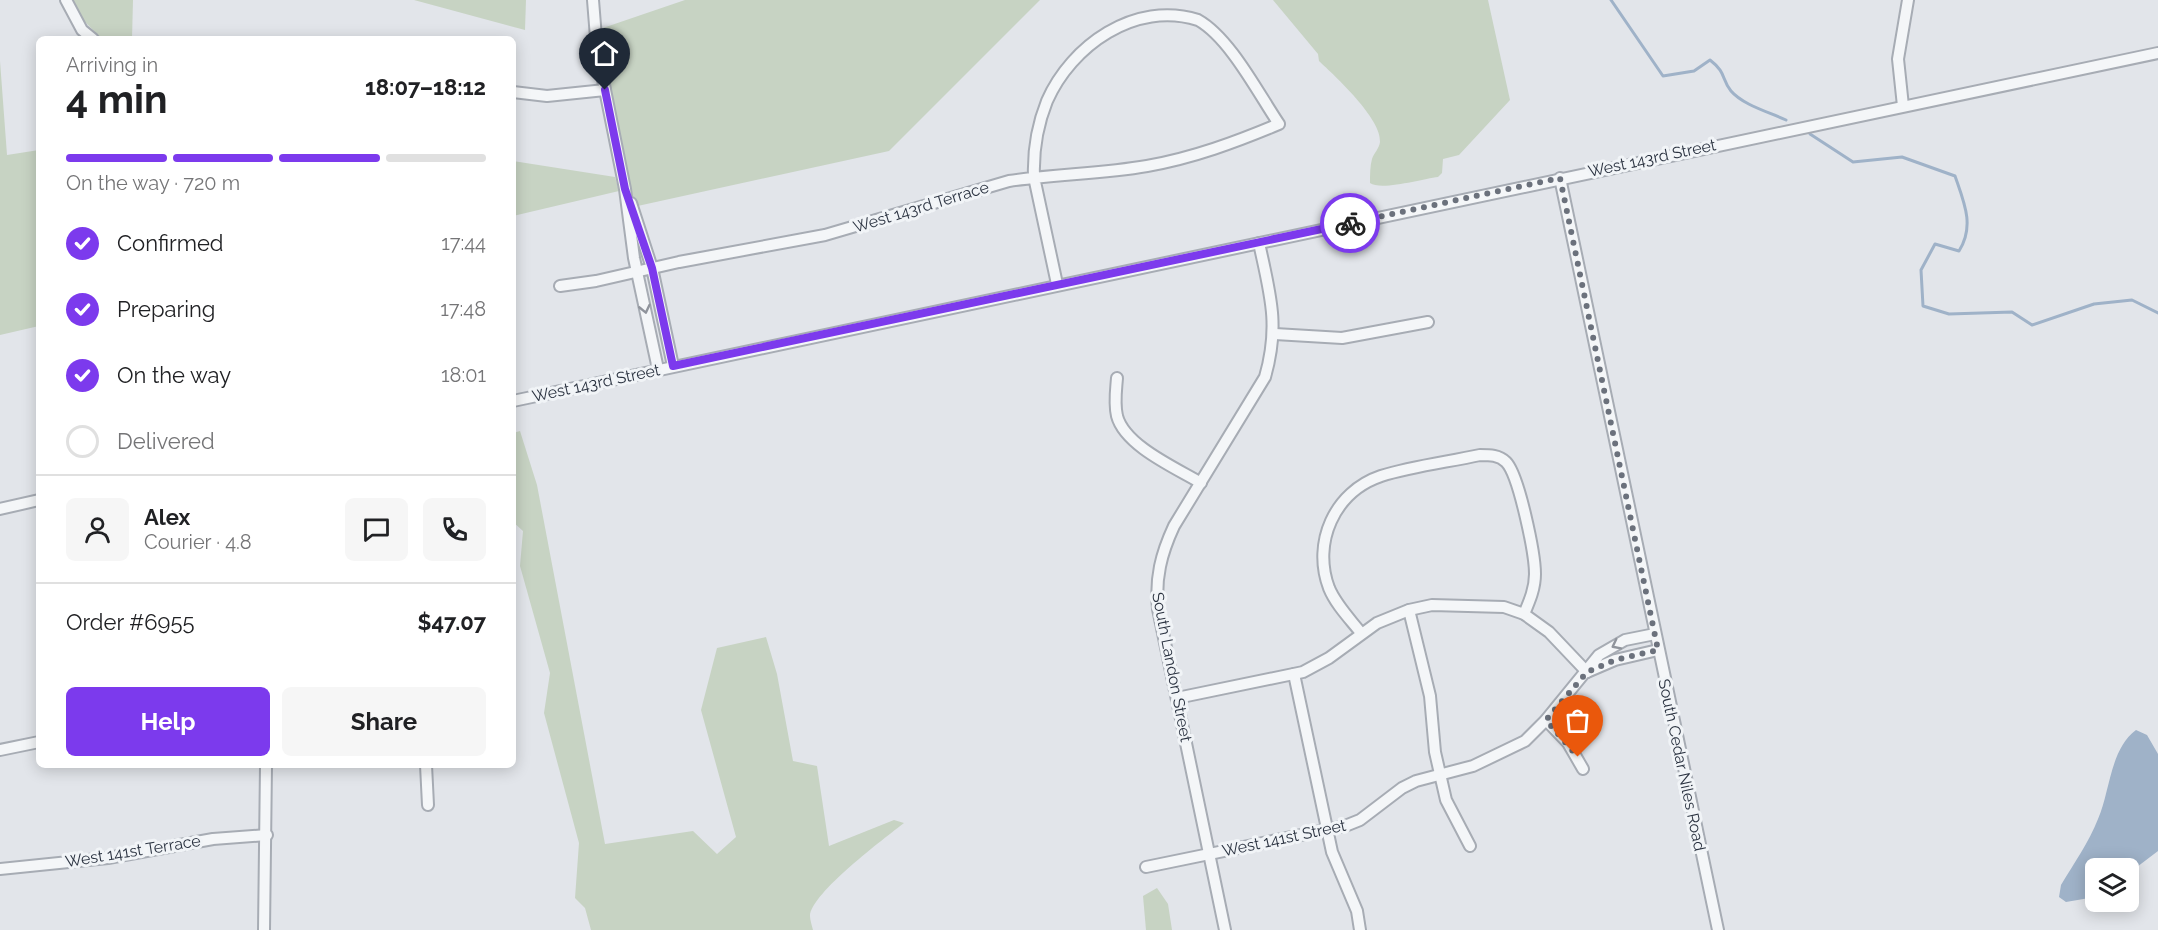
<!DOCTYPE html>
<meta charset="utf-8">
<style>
:root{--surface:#fff;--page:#f6f6f6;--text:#202124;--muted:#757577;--line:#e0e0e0;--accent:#7c3aed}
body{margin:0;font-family:Raleway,sans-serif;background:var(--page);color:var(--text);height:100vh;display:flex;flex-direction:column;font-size:22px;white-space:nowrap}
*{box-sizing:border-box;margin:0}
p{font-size:20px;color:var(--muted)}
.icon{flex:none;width:33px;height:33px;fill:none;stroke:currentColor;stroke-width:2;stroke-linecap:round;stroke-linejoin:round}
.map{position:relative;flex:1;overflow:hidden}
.panel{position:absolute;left:36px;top:36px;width:480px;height:732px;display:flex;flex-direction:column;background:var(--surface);border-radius:9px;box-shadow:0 3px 15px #0003}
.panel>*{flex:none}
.tools{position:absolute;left:2085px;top:858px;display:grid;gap:12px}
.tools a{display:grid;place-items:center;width:54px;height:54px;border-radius:9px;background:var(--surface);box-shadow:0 3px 15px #0003;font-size:30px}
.pin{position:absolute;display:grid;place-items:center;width:51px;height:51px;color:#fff;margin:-62px -26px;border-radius:50% 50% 50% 0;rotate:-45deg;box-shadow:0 0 6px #0007}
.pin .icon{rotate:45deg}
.courier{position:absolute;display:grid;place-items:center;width:60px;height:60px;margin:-30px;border:4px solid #7c3aed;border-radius:50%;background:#fff;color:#222;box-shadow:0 2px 8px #0007}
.summary em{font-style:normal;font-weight:700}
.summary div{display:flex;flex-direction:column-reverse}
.summary{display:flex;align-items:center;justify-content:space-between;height:102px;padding:0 30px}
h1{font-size:39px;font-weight:700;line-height:45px}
.bar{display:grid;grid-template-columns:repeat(4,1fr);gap:9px 6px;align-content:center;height:72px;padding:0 30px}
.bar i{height:8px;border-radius:4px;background:var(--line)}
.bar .selected{background:var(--accent)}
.bar p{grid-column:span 4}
.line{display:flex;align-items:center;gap:15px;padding:0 30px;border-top:2px solid var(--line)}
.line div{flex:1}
.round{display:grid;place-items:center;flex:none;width:63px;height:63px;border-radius:9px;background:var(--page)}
ol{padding:0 30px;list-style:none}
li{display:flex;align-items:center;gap:18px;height:66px}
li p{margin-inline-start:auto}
li .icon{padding:6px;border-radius:50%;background:var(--accent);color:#fff;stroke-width:4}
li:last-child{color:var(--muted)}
li i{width:33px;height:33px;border:3px solid var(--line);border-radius:50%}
.action{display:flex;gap:12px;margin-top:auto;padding:12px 30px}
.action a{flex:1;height:69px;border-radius:9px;background:var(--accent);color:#fff;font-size:24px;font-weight:700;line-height:69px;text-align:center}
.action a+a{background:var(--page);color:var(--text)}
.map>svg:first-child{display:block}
.green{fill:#c7d3c3}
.water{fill:#9fb2c8}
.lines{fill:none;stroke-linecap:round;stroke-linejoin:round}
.stream{stroke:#9fb2c8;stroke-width:3}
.street-casing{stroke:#a7acb4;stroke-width:14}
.street{stroke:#f4f6f8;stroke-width:10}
.oneway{stroke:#90949c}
.done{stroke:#6b717c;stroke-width:6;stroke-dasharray:0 10.8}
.route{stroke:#7c3aed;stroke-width:8}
.labels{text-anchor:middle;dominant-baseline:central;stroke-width:6;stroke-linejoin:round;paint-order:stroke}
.street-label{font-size:16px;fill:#2b3341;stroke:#f1f4f7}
</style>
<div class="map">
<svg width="2158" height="930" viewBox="0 0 2158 930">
<rect width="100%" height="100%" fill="#e2e5ea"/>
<!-- green -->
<g class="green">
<path d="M73,0H133L132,39H102L79,16Z"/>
<path d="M414,0H526L525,30Z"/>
<path d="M685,0H1040L889,151L633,207L594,31Z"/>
<path d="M1273,0H1488L1510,100L1459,155L1443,159L1442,173L1438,177C1422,179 1381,191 1370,183C1370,175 1370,166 1372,159C1374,153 1379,149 1380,142C1382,119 1335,76 1319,61L1318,54Z"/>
<path d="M0,61L7,155L39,150V326L0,335Z"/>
<path d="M513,161L615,177L619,191L513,216Z"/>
<path d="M520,431L537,485L605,844L693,831L717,854L736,837L701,710L717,648L766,637L777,674L793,761L817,766L829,846L894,820L904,823C885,838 811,893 810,916C810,920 812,926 813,930H591L585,908L575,898L579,843L544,713L550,673L520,566L523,531L513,522V433Z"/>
<path d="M1157,888L1168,904L1172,930H1146L1143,896Z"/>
</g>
<!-- water -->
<path class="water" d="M2136,730L2147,735L2158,754V851L2129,873L2128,868H2096L2095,897L2066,902L2059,897L2061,885C2074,863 2089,842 2098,819C2110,792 2110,749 2136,730Z"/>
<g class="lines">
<!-- stream -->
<g class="stream">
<path d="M1611,0L1663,76L1694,71L1710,60C1727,73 1721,79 1731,91C1743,105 1769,112 1786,120"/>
<path d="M1810,134L1853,162L1902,157L1955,176C1964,202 1975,226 1959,251L1935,244L1921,270L1923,306L1949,314L2012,312L2032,325L2094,304L2132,300L2158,313"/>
</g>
<!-- street casing -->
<g class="street-casing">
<g id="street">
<path d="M66,0L82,30L93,39"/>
<path d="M593,0L597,50L625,189L634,258L658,369"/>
<path d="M513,92L547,96L605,90"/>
<path d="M1903,106L1898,59L1908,0"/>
<path d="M1560,178L1718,930"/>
<path d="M631,203L652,268L673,366"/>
<path d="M560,286L596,281L679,262L825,235L1009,181C1055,174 1101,174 1147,166C1193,158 1236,142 1279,124C1258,93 1230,38 1198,20C1135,0 1071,46 1047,101C1037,126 1033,151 1034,177L1057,284"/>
<path d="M1275,334L1342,338L1428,322"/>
<path d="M1117,378C1116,391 1114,403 1117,416C1125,446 1176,468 1201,483"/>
<path d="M513,401L2158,53"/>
<path d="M0,509L39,500"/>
<path d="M1409,610L1430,696L1435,752L1446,800L1470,846"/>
<path d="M1361,633C1350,619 1336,605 1329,588C1312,543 1334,492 1381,476C1413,466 1448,462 1480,455C1490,455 1499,455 1506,462C1519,475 1535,554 1535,574C1535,588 1530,600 1524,614"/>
<path d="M1587,672L1615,660L1658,650"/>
<path d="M1294,674L1332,852L1357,911L1360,930"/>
<path d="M1177,698L1303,672L1329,658L1377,623L1409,610L1432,605L1504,607L1524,614L1549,632L1587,672"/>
<path d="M1546,720L1568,743L1583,769"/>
<path d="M0,750L39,742"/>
<path d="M426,765L428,805"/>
<path d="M1146,867L1345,826L1360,820L1402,788L1416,781L1473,766L1525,741L1546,720L1599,655L1625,640L1655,634"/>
<path d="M0,869L108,858L213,839L267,835"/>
<path d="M264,930L266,765"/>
<path d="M1225,930L1158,609C1155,578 1161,554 1174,526L1265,377C1280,325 1270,294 1259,243"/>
</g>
</g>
<!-- street -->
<use href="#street" class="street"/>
</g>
<!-- one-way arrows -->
<defs><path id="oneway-chevron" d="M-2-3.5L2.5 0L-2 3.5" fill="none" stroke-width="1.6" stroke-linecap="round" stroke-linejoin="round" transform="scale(1.5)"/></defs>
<g class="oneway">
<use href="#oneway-chevron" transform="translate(645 309) rotate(77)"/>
<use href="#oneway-chevron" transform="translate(1616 645) rotate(153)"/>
</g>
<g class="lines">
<!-- done -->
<path class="done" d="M1350,223L1560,178L1658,650L1615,660L1587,672L1546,720L1578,757"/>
<!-- route -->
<path class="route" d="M605,90L625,189L652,268L673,366L1350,223"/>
</g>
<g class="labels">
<!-- street labels -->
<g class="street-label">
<text transform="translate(1652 158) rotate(-12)">West 143rd Street</text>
<text transform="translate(921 207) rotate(-17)">West 143rd Terrace</text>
<text transform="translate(596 383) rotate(-12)">West 143rd Street</text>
<text transform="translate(1172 667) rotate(79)">South Landon Street</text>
<text transform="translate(1682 765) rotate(78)">South Cedar Niles Road</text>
<text transform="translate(1284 838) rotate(-12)">West 141st Street</text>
<text transform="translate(133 851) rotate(-9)">West 141st Terrace</text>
</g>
</g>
</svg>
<div class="tools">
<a><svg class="icon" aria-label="layers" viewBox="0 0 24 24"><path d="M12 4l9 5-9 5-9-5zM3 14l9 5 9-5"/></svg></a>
</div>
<div class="pin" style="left:1578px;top:757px;background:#ea580c"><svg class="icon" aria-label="bag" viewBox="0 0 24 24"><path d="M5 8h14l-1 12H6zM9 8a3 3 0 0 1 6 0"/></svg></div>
<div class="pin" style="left:605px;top:90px;background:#1f2937"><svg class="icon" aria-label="home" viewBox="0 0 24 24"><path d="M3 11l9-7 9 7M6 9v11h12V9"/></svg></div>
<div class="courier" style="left:1350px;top:223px"><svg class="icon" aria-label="bike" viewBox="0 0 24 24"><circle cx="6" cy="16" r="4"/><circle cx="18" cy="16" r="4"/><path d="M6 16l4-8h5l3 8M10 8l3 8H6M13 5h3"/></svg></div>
<section class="panel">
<div class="summary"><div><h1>4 min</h1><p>Arriving in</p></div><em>18:07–18:12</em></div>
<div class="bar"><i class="selected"></i><i class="selected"></i><i class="selected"></i><i></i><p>On the way · 720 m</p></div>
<ol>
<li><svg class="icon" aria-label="check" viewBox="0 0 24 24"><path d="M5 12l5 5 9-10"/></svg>Confirmed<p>17:44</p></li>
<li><svg class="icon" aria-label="check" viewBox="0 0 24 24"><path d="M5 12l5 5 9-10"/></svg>Preparing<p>17:48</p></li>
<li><svg class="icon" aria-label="check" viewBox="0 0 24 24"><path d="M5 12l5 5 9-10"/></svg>On the way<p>18:01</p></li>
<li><i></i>Delivered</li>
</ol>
<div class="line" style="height:108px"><a class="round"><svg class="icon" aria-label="person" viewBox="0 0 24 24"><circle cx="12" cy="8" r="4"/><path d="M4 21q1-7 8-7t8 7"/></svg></a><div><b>Alex</b><p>Courier · 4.8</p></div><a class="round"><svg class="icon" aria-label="chat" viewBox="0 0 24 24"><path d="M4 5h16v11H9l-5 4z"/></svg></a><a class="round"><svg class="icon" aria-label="phone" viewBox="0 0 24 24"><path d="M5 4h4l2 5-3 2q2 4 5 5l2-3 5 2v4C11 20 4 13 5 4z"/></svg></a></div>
<div class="line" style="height:78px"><div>Order #6955</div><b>$47.07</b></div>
<div class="action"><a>Help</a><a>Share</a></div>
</section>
</div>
